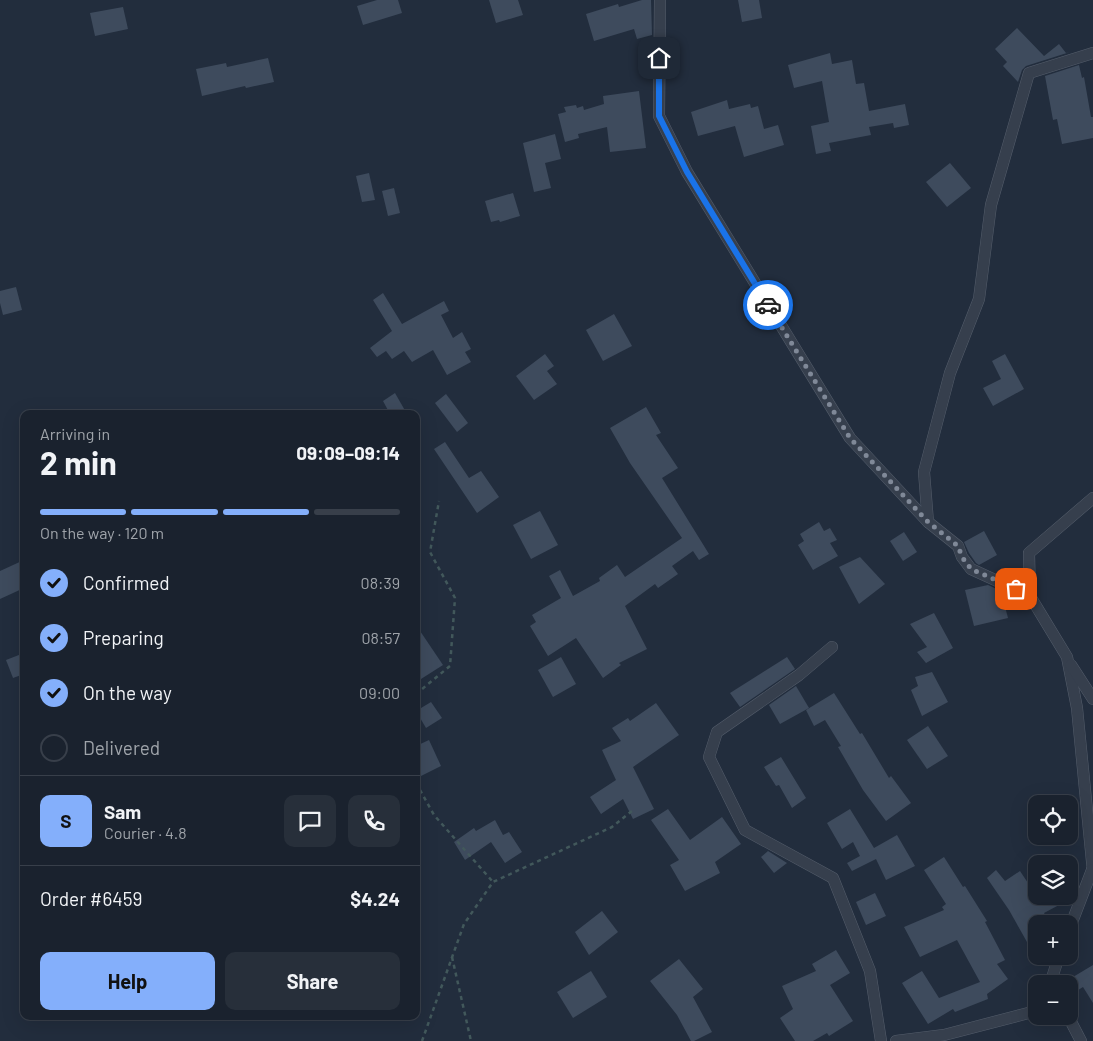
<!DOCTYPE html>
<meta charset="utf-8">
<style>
:root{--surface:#1a222e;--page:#272f3a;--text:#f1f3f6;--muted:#9fa4aa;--line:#383f4a;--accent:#84affb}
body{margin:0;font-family:Barlow,sans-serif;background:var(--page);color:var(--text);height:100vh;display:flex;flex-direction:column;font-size:19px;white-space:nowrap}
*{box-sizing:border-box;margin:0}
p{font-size:16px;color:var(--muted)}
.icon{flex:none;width:28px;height:28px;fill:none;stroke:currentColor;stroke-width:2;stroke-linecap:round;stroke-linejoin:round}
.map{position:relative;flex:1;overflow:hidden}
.sheet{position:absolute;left:20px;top:410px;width:400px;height:610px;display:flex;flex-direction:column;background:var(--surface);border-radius:10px;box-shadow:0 5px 20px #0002,0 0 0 1px var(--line)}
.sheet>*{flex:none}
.controls{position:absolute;left:1028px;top:795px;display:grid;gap:10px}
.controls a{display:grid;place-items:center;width:50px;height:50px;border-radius:10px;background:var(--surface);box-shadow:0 5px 20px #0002,0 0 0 1px var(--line);font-size:25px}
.pin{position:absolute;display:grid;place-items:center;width:42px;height:42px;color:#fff;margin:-21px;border-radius:10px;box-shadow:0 2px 8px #0006}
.courier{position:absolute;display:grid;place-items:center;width:50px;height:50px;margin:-25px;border:4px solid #1a73e8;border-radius:50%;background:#fff;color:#222;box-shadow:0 1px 6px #0007}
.summary em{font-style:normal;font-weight:700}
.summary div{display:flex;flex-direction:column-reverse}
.summary{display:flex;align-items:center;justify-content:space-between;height:85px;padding:0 20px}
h1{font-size:32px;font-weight:700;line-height:38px}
.bar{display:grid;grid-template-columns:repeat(4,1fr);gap:8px 5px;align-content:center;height:60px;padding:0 20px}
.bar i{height:6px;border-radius:4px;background:var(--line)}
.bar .current{background:var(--accent)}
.bar p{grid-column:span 4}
.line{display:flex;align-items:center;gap:12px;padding:0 20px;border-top:1px solid var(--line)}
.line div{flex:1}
.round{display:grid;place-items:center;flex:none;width:52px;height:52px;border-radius:10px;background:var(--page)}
ol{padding:0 20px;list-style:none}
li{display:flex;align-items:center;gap:15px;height:55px}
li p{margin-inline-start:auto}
li .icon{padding:5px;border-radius:50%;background:var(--accent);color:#111;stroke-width:4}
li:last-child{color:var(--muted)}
li i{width:28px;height:28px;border:2px solid var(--line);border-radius:50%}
.primary-button{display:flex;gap:10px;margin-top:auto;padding:10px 20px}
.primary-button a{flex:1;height:58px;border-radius:10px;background:var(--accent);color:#111;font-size:20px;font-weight:700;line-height:58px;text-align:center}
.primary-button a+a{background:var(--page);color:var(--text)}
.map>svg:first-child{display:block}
.building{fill:#3e4b5d}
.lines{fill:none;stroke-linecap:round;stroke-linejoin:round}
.street-casing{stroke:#545d6b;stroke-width:12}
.path{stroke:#42585b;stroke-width:2.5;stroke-dasharray:4 4;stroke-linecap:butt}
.street{stroke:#363f4d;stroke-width:11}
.done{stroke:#808998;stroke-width:5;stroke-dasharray:0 9}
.route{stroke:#1a73e8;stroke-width:6}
</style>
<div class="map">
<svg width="1093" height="1041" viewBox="0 0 1093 1041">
<rect width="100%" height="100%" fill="#222d3d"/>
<!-- building -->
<g class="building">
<path d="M377,0H398L402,13L363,25L357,6Z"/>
<path d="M489,0H518L523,15L496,23Z"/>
<path d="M642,0H651L652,35L637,39L634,29L594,41L586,14L618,4L619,7Z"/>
<path d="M738,0H759L762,18L742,22Z"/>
<path d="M123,7L128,29L95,36L90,13Z"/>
<path d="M1017,28L1044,56L1059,44L1066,53L1070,52L1026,66L1022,70L1018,82L1003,66L1007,62L995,49Z"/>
<path d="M830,53L832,64L852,60L856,84L864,83L869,111L905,104L909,125L894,128L893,123L869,127L871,135L829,143L831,151L816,154L811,126L829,122L822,81L794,88L788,65Z"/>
<path d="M268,58L274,82L246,88L245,86L202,96L196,69L226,63L227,67Z"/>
<path d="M1079,65L1082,78L1084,77L1091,117H1093V138L1062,144L1057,119L1053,120L1045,76Z"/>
<path d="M639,91L646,148L610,152L607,127L578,134L579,138L565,142L558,114L566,112L564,107L576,105L577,108L583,106L584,110L604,104L603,96Z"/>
<path d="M727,100L729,109L750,104L751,108L758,106L764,129L778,125L784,145L744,157L735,126L698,136L691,112Z"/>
<path d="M555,134L561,159L545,163L551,188L534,192L523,143Z"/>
<path d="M950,163L971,188L947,207L926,182Z"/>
<path d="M369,173L375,200L362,202L356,176Z"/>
<path d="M394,188L400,213L388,216L382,191Z"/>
<path d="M513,193L520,216L500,222L499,220L491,222L485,201Z"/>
<path d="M16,287L22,310L3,315L0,303V291Z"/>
<path d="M383,293L402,324L444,301L449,311L441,315L453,338L462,332L471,349L465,352L471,362L447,375L433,350L412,362L404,351L392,359L386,351L377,357L370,348L392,331L373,300Z"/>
<path d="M614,314L632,346L603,361L586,330Z"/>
<path d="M545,354L554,366L547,371L557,384L534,400L516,376Z"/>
<path d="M1005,354L1024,389L993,406L983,388L1001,379L992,361Z"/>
<path d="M395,393L407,414H390L383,401Z"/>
<path d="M446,394L468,423L457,432L435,403Z"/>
<path d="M646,407L661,433L656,435L678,468L662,478L709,554L699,560L693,551L672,566L678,574L658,588L655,584L625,606L647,649L619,663L621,665L603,678L576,638L548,656L530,626L536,622L532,615L561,598L549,576L560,570L573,596L600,581L599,578L617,565L625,577L682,538L630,463L610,428Z"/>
<path d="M445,442L469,478L481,471L499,497L477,513L434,449Z"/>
<path d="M540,511L558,545L531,559L513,525Z"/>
<path d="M819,522L824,531L830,528L837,540L830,543L838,556L813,570L798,545L804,541L800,534Z"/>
<path d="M984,531L997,555L979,565L976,563L969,553L964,542Z"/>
<path d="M904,532L917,552L903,561L890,541Z"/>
<path d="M860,557L885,584L859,604L839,567Z"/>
<path d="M24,560V588L0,599V571Z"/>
<path d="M988,585L1001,591L1008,618L974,626L965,590Z"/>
<path d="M934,613L953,648L926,663L917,652L927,647L910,624Z"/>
<path d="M416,625L443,665L421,679L416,671Z"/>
<path d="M24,653V674L13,678L6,660Z"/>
<path d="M561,657L576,684L553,697L538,670Z"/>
<path d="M787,657L795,669L740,707L730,693Z"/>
<path d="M932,672L948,702L922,716L911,690L918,686L915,677Z"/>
<path d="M796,686L809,708L780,724L769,705Z"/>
<path d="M834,693L860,734L862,733L889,778L891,776L911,803L886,821L863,790L838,747L841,746L825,720L814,726L806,710Z"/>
<path d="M431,702L442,718L426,728L416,711Z"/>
<path d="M656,703L679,735L633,767L654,809L633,819L623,799L601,814L590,797L616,780L602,750L621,741L612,728L628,718L630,721Z"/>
<path d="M928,726L948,756L927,769L907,740Z"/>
<path d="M429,740L441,766L421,776L416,768V746Z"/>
<path d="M781,757L806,798L792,808L779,785L776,786L764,767Z"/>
<path d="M668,809L690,840L722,817L741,844L715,862L720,873L685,891L670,865L679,860L651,820Z"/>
<path d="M850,809L874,848L897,835L915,866L886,880L876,859L852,871L847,863L860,856L853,842L842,849L827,823Z"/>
<path d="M495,820L503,835L509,832L522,852L505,863L491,842L465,860L454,842L474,828L476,831Z"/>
<path d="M768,851L787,863L774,873L761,857Z"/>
<path d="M944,857L963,887L965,886L987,921L985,922L1005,960L997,964L1008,979L987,994L988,999L955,1012L953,1009L928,1024L902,983L922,971L939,998L980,982L957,940L920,957L904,927L944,910L942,907L946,904L924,870Z"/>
<path d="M996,870L1005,881L1020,871L1040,901L1048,896H1054L1059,905L1044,913L1051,924H1036V958L1009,910L987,878Z"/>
<path d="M875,893L886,916L866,925L856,902Z"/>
<path d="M602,911L618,932L589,955L575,932Z"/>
<path d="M836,950L850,973L830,985L853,1021L829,1036L827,1033L813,1041H795L780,1018L793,1009L782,986L816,971L812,964Z"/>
<path d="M679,959L703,989L693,997L712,1032L694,1041H691L677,1015L650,981Z"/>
<path d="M1093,965V1003L1083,987L1075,992L1068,980Z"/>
<path d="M591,971L607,997L573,1018L557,992Z"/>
</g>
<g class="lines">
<!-- street casing -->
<g class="street-casing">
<g id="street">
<path d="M660,0L659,116L687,172L850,438L928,522"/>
<path d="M1093,53L1029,73L991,205L979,299L950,373L924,472L928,522L958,546L962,557L971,569L1030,596L1067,657L1077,708L1093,872"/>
<path d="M1030,596L1029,553L1093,498"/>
<path d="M832,647L799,675L717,732L709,757L745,830L833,878L870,971L881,1041"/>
<path d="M1071,665L1093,699"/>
<path d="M1069,930L1092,870"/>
<path d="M1050,984L1059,956"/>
<path d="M1068,1016L1081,1041"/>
<path d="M896,1041L944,1035L1036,1011"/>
</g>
</g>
<!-- path -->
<g class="path">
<path d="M416,694L450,666L455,598L430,552L439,501"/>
<path d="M416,783L434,815L493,882"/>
<path d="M452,957L471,1041"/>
<path d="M422,1041L464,924L493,882L612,827L633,810"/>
</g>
<!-- street -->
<use href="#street" class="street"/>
</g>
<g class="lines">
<!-- done -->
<path class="done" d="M768,305L850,438L928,522L958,546L962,557L971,569L1016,589"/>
<!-- route -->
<path class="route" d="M659,58V116L687,172L768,305"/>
</g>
</svg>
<div class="controls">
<a><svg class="icon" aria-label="locate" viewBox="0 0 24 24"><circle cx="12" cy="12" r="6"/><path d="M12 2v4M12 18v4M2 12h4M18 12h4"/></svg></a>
<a><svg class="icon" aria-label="layers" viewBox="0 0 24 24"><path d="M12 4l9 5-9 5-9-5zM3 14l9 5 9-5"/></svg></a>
<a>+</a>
<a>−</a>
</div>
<div class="pin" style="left:1016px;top:589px;background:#ea580c"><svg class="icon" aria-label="bag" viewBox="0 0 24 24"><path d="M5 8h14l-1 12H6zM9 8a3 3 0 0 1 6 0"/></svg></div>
<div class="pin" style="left:659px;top:58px;background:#1f2937"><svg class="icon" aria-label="home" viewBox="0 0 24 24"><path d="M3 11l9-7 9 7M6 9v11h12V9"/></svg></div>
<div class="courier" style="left:768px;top:305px"><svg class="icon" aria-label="car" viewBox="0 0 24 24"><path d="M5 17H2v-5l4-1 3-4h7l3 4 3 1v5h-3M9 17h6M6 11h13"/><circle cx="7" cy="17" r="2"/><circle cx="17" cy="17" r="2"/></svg></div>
<section class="sheet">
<div class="summary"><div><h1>2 min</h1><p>Arriving in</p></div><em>09:09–09:14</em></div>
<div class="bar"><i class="current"></i><i class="current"></i><i class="current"></i><i></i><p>On the way · 120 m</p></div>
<ol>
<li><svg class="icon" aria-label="check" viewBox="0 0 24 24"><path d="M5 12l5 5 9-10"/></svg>Confirmed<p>08:39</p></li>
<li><svg class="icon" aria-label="check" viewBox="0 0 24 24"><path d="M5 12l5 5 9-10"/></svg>Preparing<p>08:57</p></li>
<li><svg class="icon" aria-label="check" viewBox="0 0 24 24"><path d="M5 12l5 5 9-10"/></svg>On the way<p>09:00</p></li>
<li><i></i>Delivered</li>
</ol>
<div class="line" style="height:90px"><b class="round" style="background:var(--accent);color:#111">S</b><div><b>Sam</b><p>Courier · 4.8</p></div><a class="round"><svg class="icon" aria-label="chat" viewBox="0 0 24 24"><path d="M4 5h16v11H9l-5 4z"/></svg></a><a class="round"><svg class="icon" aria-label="phone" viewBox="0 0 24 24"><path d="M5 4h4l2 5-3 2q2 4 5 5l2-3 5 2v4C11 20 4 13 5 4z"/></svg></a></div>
<div class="line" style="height:65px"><div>Order #6459</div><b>$4.24</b></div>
<div class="primary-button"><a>Help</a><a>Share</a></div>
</section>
</div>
